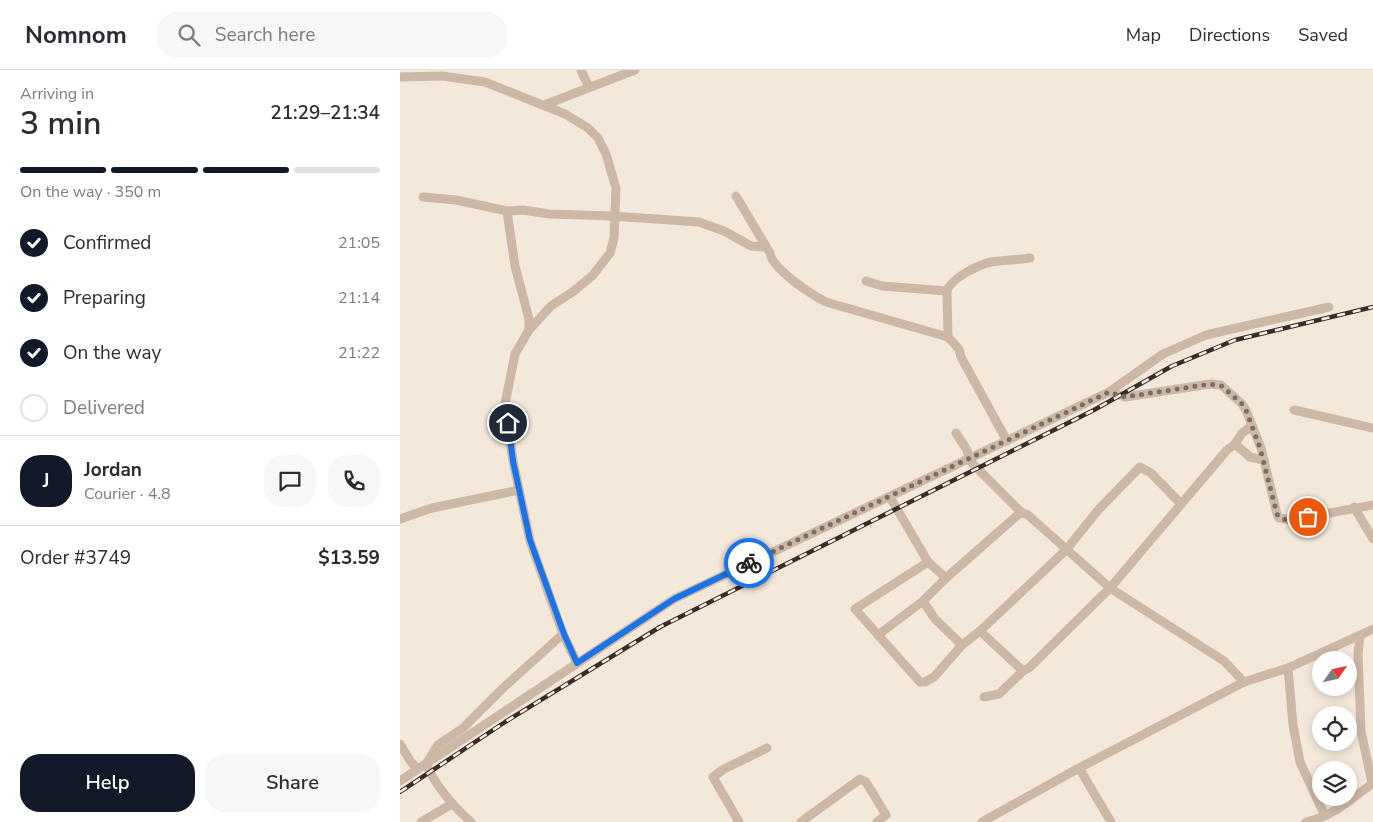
<!DOCTYPE html>
<meta charset="utf-8">
<style>
:root{--surface:#fff;--page:#f7f7f7;--text:#2b2b33;--muted:#7c7c81;--line:#e1e1e2;--accent:#111827}
body{margin:0;font-family:"Nunito Sans",sans-serif;background:var(--page);color:var(--text);height:100vh;display:flex;flex-direction:column;font-size:19px;white-space:nowrap}
*{box-sizing:border-box;margin:0}
p{font-size:16px;color:var(--muted)}
.icon{flex:none;width:28px;height:28px;fill:none;stroke:currentColor;stroke-width:2;stroke-linecap:round;stroke-linejoin:round}
.map{position:relative;flex:1;overflow:hidden}
.panel{display:flex;flex-direction:column;background:var(--surface);width:400px}
.panel>*{flex:none}
.needle{width:32px;rotate:56deg}
.tools{position:absolute;left:912px;top:581px;display:grid;gap:10px}
.tools a{display:grid;place-items:center;width:45px;height:45px;border-radius:50%;background:var(--surface);box-shadow:0 2px 8px #0003;font-size:25px}
.pin{position:absolute;display:grid;place-items:center;width:42px;height:42px;color:#fff;margin:-21px;border:2px solid #fff;border-radius:50%;box-shadow:0 1px 5px #0007}
.courier{position:absolute;display:grid;place-items:center;width:50px;height:50px;margin:-25px;border:4px solid #1a73e8;border-radius:50%;background:#fff;color:#222;box-shadow:0 1px 6px #0007}
.overview em{font-style:normal;font-weight:600}
.overview div{display:flex;flex-direction:column-reverse}
.overview{display:flex;align-items:center;justify-content:space-between;height:85px;padding:0 20px}
h1{font-size:32px;font-weight:600;line-height:38px}
.bar{display:grid;grid-template-columns:repeat(4,1fr);gap:8px 5px;align-content:center;height:60px;padding:0 20px}
.bar i{height:6px;border-radius:4px;background:var(--line)}
.bar .on{background:var(--accent)}
.bar p{grid-column:span 4}
.line{display:flex;align-items:center;gap:12px;padding:0 20px;border-top:1px solid var(--line)}
.line div{flex:1}
.round{display:grid;place-items:center;flex:none;width:52px;height:52px;border-radius:20px;background:var(--page)}
ol{padding:0 20px;list-style:none}
li{display:flex;align-items:center;gap:15px;height:55px}
li p{margin-inline-start:auto}
li .icon{padding:5px;border-radius:50%;background:var(--accent);color:#fff;stroke-width:4}
li:last-child{color:var(--muted)}
li i{width:28px;height:28px;border:2px solid var(--line);border-radius:50%}
.button{display:flex;gap:10px;margin-top:auto;padding:10px 20px}
.button a{flex:1;height:58px;border-radius:20px;background:var(--accent);color:#fff;font-size:20px;font-weight:600;line-height:58px;text-align:center}
.button a+a{background:var(--page);color:var(--text)}
header{display:flex;align-items:center;gap:30px;box-sizing:border-box;height:70px;padding:0 25px;background:var(--surface);border-bottom:1px solid var(--line)}
header strong{font-size:24px}
nav{display:flex;gap:28px;margin-inline-start:auto;font-size:18px}
.search{width:350px;height:45px;background:var(--page);display:flex;align-items:center;gap:12px;box-sizing:border-box;padding:0 18px;border-radius:20px;color:var(--muted);font-size:19px}
main{display:flex;flex:1;min-height:0}
.map>svg:first-child{display:block}
.lines{fill:none;stroke-linecap:round;stroke-linejoin:round}
.minor{stroke:#cdb8a5;stroke-width:9}
.rail-casing{stroke:#382d27;stroke-width:4.5}
.rail{stroke:#fbf2e7;stroke-width:2.5;stroke-dasharray:8;stroke-linecap:butt}
.done{stroke:#7a6e66;stroke-width:5;stroke-dasharray:0 9}
.route{stroke:#1a73e8;stroke-width:6}
</style>
<header>
<strong>Nomnom</strong>
<div class="search"><svg class="icon" aria-label="search" viewBox="0 0 24 24"><circle cx="10" cy="10" r="6"/><path d="M15 15l6 6"/></svg>Search here</div>
<nav><a>Map</a><a>Directions</a><a>Saved</a></nav>
</header>
<main>
<section class="panel">
<div class="overview"><div><h1>3 min</h1><p>Arriving in</p></div><em>21:29–21:34</em></div>
<div class="bar"><i class="on"></i><i class="on"></i><i class="on"></i><i></i><p>On the way · 350 m</p></div>
<ol>
<li><svg class="icon" aria-label="check" viewBox="0 0 24 24"><path d="M5 12l5 5 9-10"/></svg>Confirmed<p>21:05</p></li>
<li><svg class="icon" aria-label="check" viewBox="0 0 24 24"><path d="M5 12l5 5 9-10"/></svg>Preparing<p>21:14</p></li>
<li><svg class="icon" aria-label="check" viewBox="0 0 24 24"><path d="M5 12l5 5 9-10"/></svg>On the way<p>21:22</p></li>
<li><i></i>Delivered</li>
</ol>
<div class="line" style="height:90px"><b class="round" style="background:var(--accent);color:#fff">J</b><div><b>Jordan</b><p>Courier · 4.8</p></div><a class="round"><svg class="icon" aria-label="chat" viewBox="0 0 24 24"><path d="M4 5h16v11H9l-5 4z"/></svg></a><a class="round"><svg class="icon" aria-label="phone" viewBox="0 0 24 24"><path d="M5 4h4l2 5-3 2q2 4 5 5l2-3 5 2v4C11 20 4 13 5 4z"/></svg></a></div>
<div class="line" style="height:65px"><div>Order #3749</div><b>$13.59</b></div>
<div class="button"><a>Help</a><a>Share</a></div>
</section>
<div class="map">
<svg width="973" height="752" viewBox="0 0 973 752">
<rect width="100%" height="100%" fill="#f4e8da"/>
<g class="lines">
<!-- minor -->
<g class="minor">
<path d="M181,0L189,17"/>
<path d="M0,7L42,6L85,12L165,44L188,58L198,68L206,84L216,118L214,168L210,183L193,205L174,221L151,236L129,260L115,284L105,334L113,391L130,471L163,564L103,618L63,658L38,675L26,694C36,716 53,736 71,752"/>
<path d="M144,35L235,0"/>
<path d="M336,126L370,183C372,199 412,225 426,232L548,267L559,279L561,287L607,371"/>
<path d="M23,127L56,130L107,141L123,140L150,144L212,146L299,152L324,161L351,176L366,177"/>
<path d="M107,141L115,196L129,249V260"/>
<path d="M466,211L482,216L547,221"/>
<path d="M548,267L547,221C551,208 578,195 591,192C604,190 617,190 630,188"/>
<path d="M709,322L725,327L810,314L821,315L842,334L846,340L861,378L877,444L879,448L892,450L973,435"/>
<path d="M894,340L973,358"/>
<path d="M556,363L567,380L569,390L621,442L628,445L710,518L824,591L844,612"/>
<path d="M835,374L850,387L864,390"/>
<path d="M490,427L528,492L546,508"/>
<path d="M954,437L973,469"/>
<path d="M0,449L32,438L119,420"/>
<path d="M528,492L455,539L520,612H525L534,607L562,575L580,561L666,480L699,439L740,397L751,403L781,434"/>
<path d="M523,531L535,549L562,575"/>
<path d="M580,561L623,601"/>
<path d="M163,564L177,593"/>
<path d="M478,565L523,531L546,508L621,442"/>
<path d="M960,566L958,584L961,661L972,713"/>
<path d="M888,598L893,655L900,692L925,746"/>
<path d="M584,627L599,624L623,601L629,598L710,518L827,380L835,374L842,363L852,356"/>
<path d="M0,674L11,692L16,697"/>
<path d="M679,698L711,752"/>
<path d="M0,711L274,529L709,322L763,284L806,265L929,237"/>
<path d="M21,752L52,734"/>
<path d="M339,752L313,707L324,699L367,678"/>
<path d="M401,752L460,709L466,712L486,745L477,752"/>
<path d="M582,752L679,698L844,612L888,598L973,559"/>
<path d="M906,752C935,745 950,730 973,713"/>
</g>
<!-- rail casing -->
<g class="rail-casing">
<path id="rail" d="M0,722L105,652L260,557L694,340L772,296L835,270L973,237"/>
</g>
<!-- rail -->
<use href="#rail" class="rail"/>
</g>
<g class="lines">
<!-- done -->
<path class="done" d="M349,493L709,322L725,327L810,314L822,316L842,334L846,340L860,378L877,444C883,454 898,449 908,447"/>
<!-- route -->
<path class="route" d="M108,353L113,391L130,470L164,564L177,593L274,529L349,493"/>
</g>
</svg>
<div class="tools">
<a><svg class="needle" viewBox="-14 -14 28 28"><path d="M0-13l5 13h-10z" fill="#e53935"/><path d="M0 13l5-13h-10z" fill="#7c7c81"/></svg></a>
<a><svg class="icon" aria-label="locate" viewBox="0 0 24 24"><circle cx="12" cy="12" r="6"/><path d="M12 2v4M12 18v4M2 12h4M18 12h4"/></svg></a>
<a><svg class="icon" aria-label="layers" viewBox="0 0 24 24"><path d="M12 4l9 5-9 5-9-5zM3 14l9 5 9-5"/></svg></a>
</div>
<div class="pin" style="left:908px;top:447px;background:#ea580c"><svg class="icon" aria-label="bag" viewBox="0 0 24 24"><path d="M5 8h14l-1 12H6zM9 8a3 3 0 0 1 6 0"/></svg></div>
<div class="pin" style="left:108px;top:353px;background:#1f2937"><svg class="icon" aria-label="home" viewBox="0 0 24 24"><path d="M3 11l9-7 9 7M6 9v11h12V9"/></svg></div>
<div class="courier" style="left:349px;top:493px"><svg class="icon" aria-label="bike" viewBox="0 0 24 24"><circle cx="6" cy="16" r="4"/><circle cx="18" cy="16" r="4"/><path d="M6 16l4-8h5l3 8M10 8l3 8H6M13 5h3"/></svg></div>
</div>
</main>
